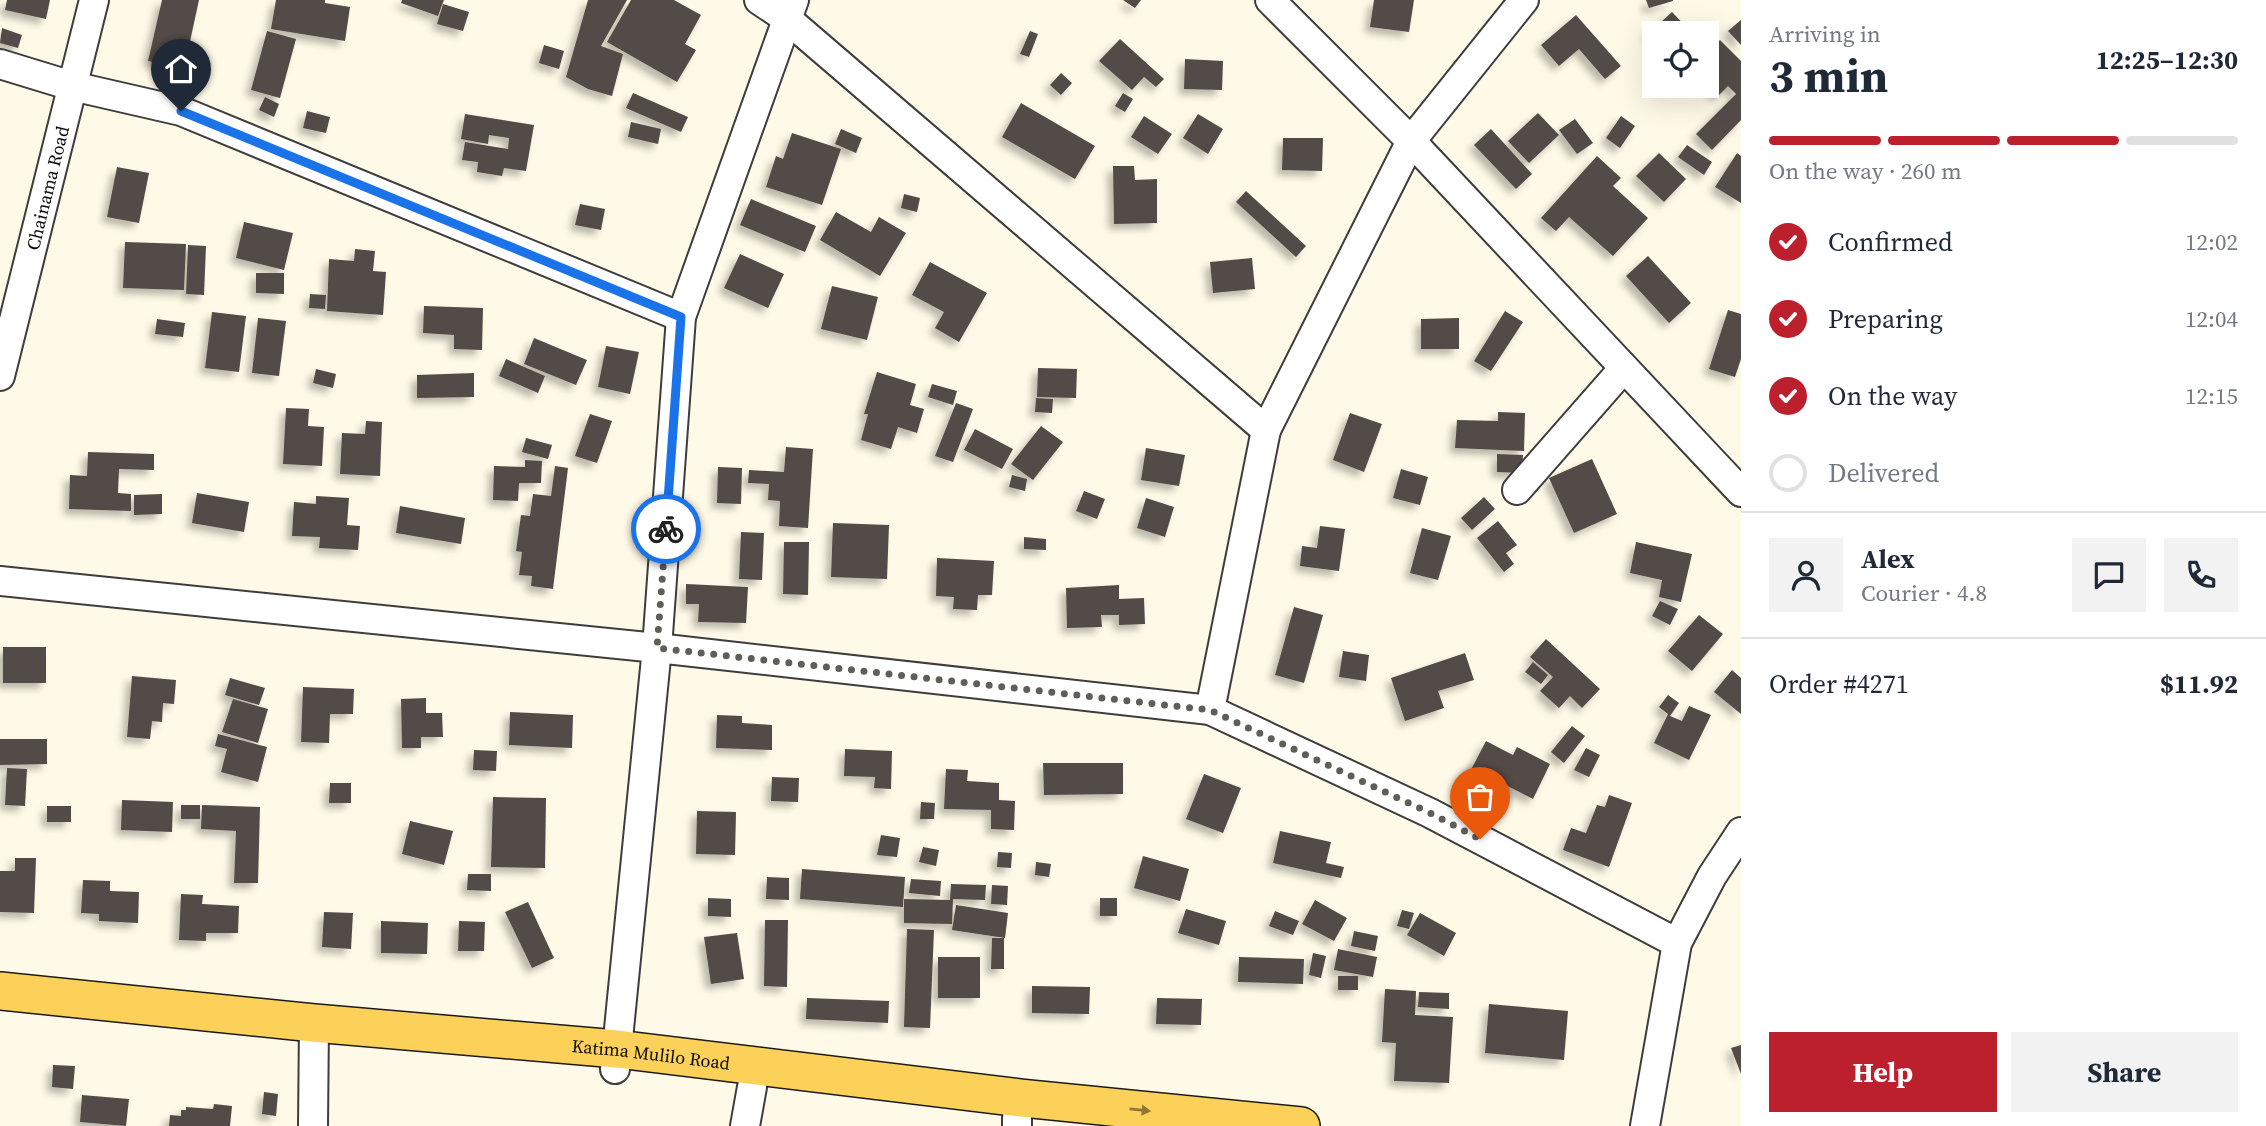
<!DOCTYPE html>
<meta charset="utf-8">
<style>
:root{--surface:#fff;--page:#f2f2f3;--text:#1f2937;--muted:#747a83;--line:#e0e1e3;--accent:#bc202c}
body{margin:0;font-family:"Source Serif 4",serif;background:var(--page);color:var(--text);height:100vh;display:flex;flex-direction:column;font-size:26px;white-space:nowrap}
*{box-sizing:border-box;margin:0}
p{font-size:23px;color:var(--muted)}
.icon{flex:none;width:38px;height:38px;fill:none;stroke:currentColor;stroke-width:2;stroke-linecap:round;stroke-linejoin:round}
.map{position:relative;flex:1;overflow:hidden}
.details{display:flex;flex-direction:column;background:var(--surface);width:525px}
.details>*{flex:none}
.fabs{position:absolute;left:1642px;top:21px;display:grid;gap:14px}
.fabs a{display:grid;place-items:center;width:77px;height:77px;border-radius:0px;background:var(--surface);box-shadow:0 7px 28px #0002;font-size:35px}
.pin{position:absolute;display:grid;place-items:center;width:60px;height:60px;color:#fff;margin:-72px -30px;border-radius:50% 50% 50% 0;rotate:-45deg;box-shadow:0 0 7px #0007}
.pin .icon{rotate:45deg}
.courier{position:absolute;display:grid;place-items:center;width:70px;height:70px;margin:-35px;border:5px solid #1a73e8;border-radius:50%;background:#fff;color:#222;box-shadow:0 2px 9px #0007}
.summary em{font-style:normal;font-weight:700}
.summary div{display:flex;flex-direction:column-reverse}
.summary{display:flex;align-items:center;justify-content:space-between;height:119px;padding:0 28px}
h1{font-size:46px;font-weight:700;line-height:52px}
.bar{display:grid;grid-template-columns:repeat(4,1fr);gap:10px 7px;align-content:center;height:84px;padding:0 28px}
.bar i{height:9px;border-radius:5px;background:var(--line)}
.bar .selected{background:var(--accent)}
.bar p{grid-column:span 4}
.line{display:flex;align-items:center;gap:18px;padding:0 28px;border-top:2px solid var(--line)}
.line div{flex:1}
.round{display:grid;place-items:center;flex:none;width:74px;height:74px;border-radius:0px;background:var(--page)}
ol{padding:0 28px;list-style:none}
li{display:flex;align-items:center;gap:21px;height:77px}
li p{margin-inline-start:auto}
li .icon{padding:7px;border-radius:50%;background:var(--accent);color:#fff;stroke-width:4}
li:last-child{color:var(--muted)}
li i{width:38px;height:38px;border:4px solid var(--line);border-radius:50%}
.cta{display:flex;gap:14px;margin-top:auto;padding:14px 28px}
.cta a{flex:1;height:80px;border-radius:0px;background:var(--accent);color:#fff;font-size:28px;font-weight:700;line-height:80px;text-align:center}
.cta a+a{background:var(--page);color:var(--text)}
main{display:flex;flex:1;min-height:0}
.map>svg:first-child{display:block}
.building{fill:#534b46;filter:url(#shadow)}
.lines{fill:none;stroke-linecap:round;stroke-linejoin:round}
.minor-casing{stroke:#3d3d3d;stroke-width:32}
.major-casing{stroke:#1b1b1b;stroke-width:40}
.minor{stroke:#fff;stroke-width:28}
.major{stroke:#fcd15a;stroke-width:37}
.oneway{fill:#8f7736}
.done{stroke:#605e57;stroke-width:7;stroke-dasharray:0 12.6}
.route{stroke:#1a73e8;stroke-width:9}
.labels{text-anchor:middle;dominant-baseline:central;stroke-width:7;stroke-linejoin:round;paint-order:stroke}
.street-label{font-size:18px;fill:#0a0a0a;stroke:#fff}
</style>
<main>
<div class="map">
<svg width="1741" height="1126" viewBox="0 0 1741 1126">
<defs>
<filter id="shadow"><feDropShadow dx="-5.5" dy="5.5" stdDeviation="3.5" flood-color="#0004"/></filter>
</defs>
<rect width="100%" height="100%" fill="#fffae7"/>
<!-- building -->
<g class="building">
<path d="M7,0H50L46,19L5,10Z"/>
<path d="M162,0H199L184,69L148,61Z"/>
<path d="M276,0H325V3L350,7L345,41L271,29Z"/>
<path d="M402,0H444L438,16L401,3Z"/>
<path d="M588,0H627L601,46L623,54L612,96L588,89L566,77Z"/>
<path d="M631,0H674L701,15L685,44L696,50L677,82L607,42Z"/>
<path d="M1123,0H1141L1135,8Z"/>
<path d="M1374,0H1414L1409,32L1370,27Z"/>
<path d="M1646,0H1673V1L1649,8Z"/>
<path d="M443,4L469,12L463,31L437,24Z"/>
<path d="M1672,12L1692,33H1654V40L1648,34Z"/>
<path d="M1576,15L1621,66L1605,79L1579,49L1559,66L1541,45Z"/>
<path d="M1741,20V45L1728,31Z"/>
<path d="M2,28L22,35L18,48L0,43Z"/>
<path d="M267,31L296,39L280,98L251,90Z"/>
<path d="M1030,31L1038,34L1029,57L1020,54Z"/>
<path d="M1120,39L1164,79L1156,87L1144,77L1132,90L1099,61Z"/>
<path d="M1720,40L1741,61V120L1712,150L1696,134L1736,94L1728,86L1718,96L1706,84V53Z"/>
<path d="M544,45L564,51L559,69L539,63Z"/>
<path d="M1185,59L1223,61L1222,90L1184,89Z"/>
<path d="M1061,73L1072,83L1061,95L1050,85Z"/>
<path d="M633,93L688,117L681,132L626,108Z"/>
<path d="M1123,93L1133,99L1125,112L1115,106Z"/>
<path d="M265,97L279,104L274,117L259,110Z"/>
<path d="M1021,103L1095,146L1075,179L1002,137Z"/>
<path d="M307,111L330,117L326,133L303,128Z"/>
<path d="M1538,113L1559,135L1529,163L1508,141Z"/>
<path d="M465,114L534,125L526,171L504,168L502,176L477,172L478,162L462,160L465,142L508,149L509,138L489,135L488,144L461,139Z"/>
<path d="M1198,114L1223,129L1208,154L1183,138Z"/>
<path d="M1144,116L1172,134L1158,154L1131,137Z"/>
<path d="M1621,116L1635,126L1620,148L1606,138Z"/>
<path d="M1575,119L1593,143L1577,154L1559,130Z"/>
<path d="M631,122L661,129L658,144L628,137Z"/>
<path d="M841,129L862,138L856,153L835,144Z"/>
<path d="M1491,129L1532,174L1516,189L1474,145Z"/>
<path d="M792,133L841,149L822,205L766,187L776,156L783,159Z"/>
<path d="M1283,138H1323L1322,171L1282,170Z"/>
<path d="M1687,145L1712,162L1704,175L1678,157Z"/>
<path d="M1659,153L1686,179L1664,202L1636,176Z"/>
<path d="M1737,153L1741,156V203L1715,187Z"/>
<path d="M1597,156L1621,178L1613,186L1648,218L1613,256L1569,217L1556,231L1541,218Z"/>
<path d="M1113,166H1134L1135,180L1157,179V223L1114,224Z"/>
<path d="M117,167L149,173L139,223L107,217Z"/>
<path d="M1246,191L1306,246L1296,257L1236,202Z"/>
<path d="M904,194L920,198L917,212L901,208Z"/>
<path d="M751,199L816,226L805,252L740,225Z"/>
<path d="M580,204L605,209L601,230L575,225Z"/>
<path d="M836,212L871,232L879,217L906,233L880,276L820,240Z"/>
<path d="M244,222L293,233L284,270L236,258Z"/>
<path d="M125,242L186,244L184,290L123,288Z"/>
<path d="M188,245L206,246L204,295L186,294Z"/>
<path d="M355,249L375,251L373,271L386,272L383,315L327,311L329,259L354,261Z"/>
<path d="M740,254L784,274L768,308L724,288Z"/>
<path d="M1648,256L1691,303L1669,323L1626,276Z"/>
<path d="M1252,258L1255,289L1213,293L1210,262Z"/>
<path d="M930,262L987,293L959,342L935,328L944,312L912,295Z"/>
<path d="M256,273H284V294L256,293Z"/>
<path d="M832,286L878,297L867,340L821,329Z"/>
<path d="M310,294L326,295L325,309L309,308Z"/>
<path d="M424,306L483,308L482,350L454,349V335L423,333Z"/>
<path d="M1728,310L1741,314V359L1735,377L1709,369Z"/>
<path d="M1505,311L1523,322L1491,371L1474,361Z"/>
<path d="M212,312L246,316L239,372L205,368Z"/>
<path d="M258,318L286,321L279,376L252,373Z"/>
<path d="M1459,318V349H1421V319Z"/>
<path d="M157,319L185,323L183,337L155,334Z"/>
<path d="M534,338L587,360L576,385L524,364Z"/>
<path d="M606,346L639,352L630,394L598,387Z"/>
<path d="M506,359L545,376L538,393L499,376Z"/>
<path d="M1038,368L1077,369L1076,398L1037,397Z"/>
<path d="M316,369L336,374L333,388L313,383Z"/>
<path d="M877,372L916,384L910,405L924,409L917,433L898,427L891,449L861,440L868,414H864Z"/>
<path d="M474,373V397L417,398V375Z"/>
<path d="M932,384L957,391L953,405L928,397Z"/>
<path d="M1036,398L1053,399L1052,413L1035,412Z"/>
<path d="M956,403L973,409L953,462L935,456Z"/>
<path d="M286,408L309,409L308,426L324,427L322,466L283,464Z"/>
<path d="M1498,412L1525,413L1524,451L1455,448L1457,420L1498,421Z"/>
<path d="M1350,413L1382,424L1364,472L1333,460Z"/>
<path d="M590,414L612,421L597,463L575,456Z"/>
<path d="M366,421L382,422L380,476L340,474L342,433L365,434Z"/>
<path d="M1041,426L1063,442L1033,480L1011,464Z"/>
<path d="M975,429L1013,449L1002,469L964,450Z"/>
<path d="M526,438L552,445L548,459L522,452Z"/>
<path d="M786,447L813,449L808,528L779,526L780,501L768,500L769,484L748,483L749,470L784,472Z"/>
<path d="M1146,448L1185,455L1179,486L1141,480Z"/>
<path d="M88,452L154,454V470L119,469L118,493L131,494V511L69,509L70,475L87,476Z"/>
<path d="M1497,454L1523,455L1522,473L1497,472Z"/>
<path d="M1592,459L1617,514L1574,533L1549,478Z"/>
<path d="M525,460L542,461L541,483H519L518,501L493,500L494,466L525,467Z"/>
<path d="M555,466L568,468L553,589L531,586L532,576L519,575L522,552L516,551L521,515L530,516L533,494L551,496Z"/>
<path d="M718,467L742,468L741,504L717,503Z"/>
<path d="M1401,469L1428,477L1420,505L1393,498Z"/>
<path d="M1012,475L1027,479L1025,491L1009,487Z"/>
<path d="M1084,491L1105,499L1097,519L1076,511Z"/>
<path d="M197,493L249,502L244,532L192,523Z"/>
<path d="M162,494V514L134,515V495Z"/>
<path d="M316,496L349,498L347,525L360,526L358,550L319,548L320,537L292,536L294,502L316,504Z"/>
<path d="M1484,497L1495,509L1472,530L1461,518Z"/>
<path d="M1146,498L1174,507L1165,537L1137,528Z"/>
<path d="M400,506L465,518L461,544L396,533Z"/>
<path d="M1498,521L1517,545L1506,553L1514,564L1504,572L1477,538Z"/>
<path d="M833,523L889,525L887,579L831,577Z"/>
<path d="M1320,526L1345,529L1339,571L1300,566L1302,546L1317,548Z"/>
<path d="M1422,528L1451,536L1438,580L1410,573Z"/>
<path d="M741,532L764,533L762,580L739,579Z"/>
<path d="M1024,537L1046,539V550L1024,549Z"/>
<path d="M784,542H809L808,595L783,594Z"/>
<path d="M1636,542L1692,554L1681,602L1659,597L1662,580L1630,573Z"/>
<path d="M937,558L994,561L992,595H978L977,610L953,609L954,597L936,596Z"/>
<path d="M686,584L748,587L746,623L698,622L699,604H686Z"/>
<path d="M1119,585V599L1144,598L1145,624L1119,625V615H1101L1102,627L1067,628L1066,588Z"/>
<path d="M1660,601L1678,609L1670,625L1652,616Z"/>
<path d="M1294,607L1323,615L1304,683L1275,675Z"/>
<path d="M1699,615L1723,634L1692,671L1668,651Z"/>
<path d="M1546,639L1600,689L1582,708L1570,696L1559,708L1540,691L1553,677L1530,657Z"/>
<rect x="3" y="647" width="43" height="36"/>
<path d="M1343,651L1369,655L1366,681L1339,677Z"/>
<path d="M1465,653L1474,680L1438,691L1444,708L1405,721L1391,678Z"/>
<path d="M1533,662L1548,675L1541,684L1525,672Z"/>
<path d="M1732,670L1741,678V714L1714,692Z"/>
<path d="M132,676L176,680L174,704L163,703L162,722L152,721L150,739L127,737Z"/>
<path d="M230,678L265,688L259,705L225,695Z"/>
<path d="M303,687L354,689L353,714H330L329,743L301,742Z"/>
<path d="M1668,695L1679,703L1670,716L1682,721L1689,706L1711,715L1689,760L1654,743L1668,714L1659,707Z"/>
<path d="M426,698V713H442L443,737H421V748H402L401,699Z"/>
<path d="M233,699L268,709L258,743L222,732Z"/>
<path d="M510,712L573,715L572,748L509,745Z"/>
<path d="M717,715L742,716V723L772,725V750L716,748Z"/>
<path d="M1572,726L1585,736L1564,763L1551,752Z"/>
<path d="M218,734L267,747L258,782L221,772L227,749L215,746Z"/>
<path d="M0,739H47V764L0,765Z"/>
<path d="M1486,741L1513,755L1517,747L1550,764L1533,799L1488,776L1478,796L1462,787Z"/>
<path d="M1586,748L1600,755L1589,777L1574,770Z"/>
<path d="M845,749L892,751L891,789L874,788L875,777L844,776Z"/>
<path d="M474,750L497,751L496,771L473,770Z"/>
<path d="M1043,763H1123V794L1044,795Z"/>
<path d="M7,768L27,769L25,806L5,805Z"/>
<path d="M946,769L968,770L967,781L999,783V800L1015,801L1014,830L991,829V810L944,809Z"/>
<path d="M1204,774L1241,788L1223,833L1186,819Z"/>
<path d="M772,777L799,778L798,802L771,801Z"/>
<path d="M330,783H351V803H329Z"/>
<path d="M1609,795L1632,803L1609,867L1563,850L1571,828L1586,833L1597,805L1605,807Z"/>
<path d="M493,797L546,798L545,868L491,867Z"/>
<path d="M122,800L173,802L172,832L121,830Z"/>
<path d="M921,802L935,803L934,819H920Z"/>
<rect x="181" y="805" width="19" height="14"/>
<path d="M202,805L260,807L258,883H234L236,831L201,829Z"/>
<rect x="47" y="806" width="24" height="16"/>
<path d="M697,811L736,812L735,855L696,854Z"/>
<path d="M410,821L453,831L444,865L402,854Z"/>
<path d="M1280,831L1331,842L1326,863L1344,867L1341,878L1273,863Z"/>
<path d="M881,835L900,838L897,857L877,855Z"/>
<path d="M923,847L939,850L936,866L919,862Z"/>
<path d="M998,852L1012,853L1011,868L997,867Z"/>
<path d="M1143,856L1189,869L1180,901L1134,888Z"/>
<path d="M15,858H36L34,913L0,912V871H15Z"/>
<path d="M1036,862L1051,864L1049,877L1035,875Z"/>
<path d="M802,869L905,877L903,907L800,899Z"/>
<path d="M468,874H491V891L467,890Z"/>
<path d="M767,877L789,878V900L766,899Z"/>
<path d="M911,879L941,881L940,896L909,893Z"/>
<path d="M83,880L110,881V891L139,892L138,923L99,921V914L81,913Z"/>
<path d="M951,884L986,885L985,900L953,899L952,924L904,923V899L950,900Z"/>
<path d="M992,885L1008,886L1007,905L991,904Z"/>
<path d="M181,894L203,895L202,904L239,906L238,933H206V941L179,940Z"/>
<path d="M708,898L731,899V917L708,916Z"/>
<rect x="1100" y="898" width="17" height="18"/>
<path d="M1315,900L1347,918L1334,941L1302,924Z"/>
<path d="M528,902L554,958L532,968L505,912Z"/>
<path d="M956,905L1008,913L1005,938L952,930Z"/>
<path d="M1186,909L1226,921L1219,945L1178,933Z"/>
<path d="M1402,910L1414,913L1409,929L1397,926Z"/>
<path d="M1275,911L1299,921L1293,935L1269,926Z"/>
<path d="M324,912L353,913L351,949L322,947Z"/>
<path d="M1420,913L1456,933L1444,956L1407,935Z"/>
<path d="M765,920H788L787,987L764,986Z"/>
<path d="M381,921L428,923L427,954L381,953Z"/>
<path d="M459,921L485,922L484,951H458Z"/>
<path d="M907,929L934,930L930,1028L904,1027Z"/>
<path d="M1354,931L1378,936L1375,951L1351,946Z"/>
<path d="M737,933L744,979L711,984L704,937Z"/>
<path d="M992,938H1004V969H991Z"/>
<path d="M1338,949L1377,957L1373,977L1334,970Z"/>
<path d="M1313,953L1326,956L1321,978L1309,975Z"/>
<rect x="938" y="957" width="42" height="41"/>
<path d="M1239,957L1304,959L1303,984L1238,982Z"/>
<rect x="1338" y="976" width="20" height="14"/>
<path d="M1032,986L1090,987L1089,1014L1032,1013Z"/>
<path d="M1385,989L1416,991L1415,1015L1453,1017L1449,1083L1394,1081L1396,1043L1382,1042Z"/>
<path d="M1419,992L1449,993V1009L1418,1007Z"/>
<path d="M807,998L889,1001L888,1023L806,1019Z"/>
<path d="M1157,998L1202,999L1201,1025L1156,1024Z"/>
<path d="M1489,1004L1568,1011L1564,1060L1485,1053Z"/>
<path d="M1741,1045V1074L1731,1048Z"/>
<path d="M53,1065L75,1066L73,1089L52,1087Z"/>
<path d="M264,1092L278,1094L276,1116L262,1114Z"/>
<path d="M82,1095L129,1099L126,1126L80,1122Z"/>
<path d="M214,1104L232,1106L230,1126H169L170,1115L181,1116V1110H186V1107L213,1109Z"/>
</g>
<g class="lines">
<!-- minor casing -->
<g class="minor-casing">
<g id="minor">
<path d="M759,0L786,18L1266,430"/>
<path d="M1270,0L1411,141L1741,492"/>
<path d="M0,64L72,86L181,111L681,317"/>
<path id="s1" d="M0,376L94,0"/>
<path d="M1517,490L1624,368"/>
<path d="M0,581L657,648L1210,710L1430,813L1677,943"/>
<path d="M1210,710L1266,430L1411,141L1524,0"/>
<path d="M615,1069L657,648L681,317L794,0"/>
<path d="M1017,1118V1126"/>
<path d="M313,1126L314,1023"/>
<path d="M745,1126L752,1087"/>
<path d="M1645,1126L1677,943L1712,876L1741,832"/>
</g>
</g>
<!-- major casing -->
<g class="major-casing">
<g id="major">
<path id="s2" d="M0,991L314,1023L617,1049L1021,1098L1301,1126"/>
</g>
</g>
<!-- minor -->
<use href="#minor" class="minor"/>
<!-- major -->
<use href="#major" class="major"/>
</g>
<!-- one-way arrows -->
<defs><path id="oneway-solid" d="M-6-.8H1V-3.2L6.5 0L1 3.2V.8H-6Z" transform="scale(1.75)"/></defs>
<use class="oneway" href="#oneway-solid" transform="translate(1140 1110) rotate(6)"/>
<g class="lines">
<!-- done -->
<path class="done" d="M666,529L657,648L1210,710L1430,813L1480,839"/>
<!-- route -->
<path class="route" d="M181,111L681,317L666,529"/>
</g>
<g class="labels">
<!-- street labels -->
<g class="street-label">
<text stroke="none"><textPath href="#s1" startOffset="194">Chainama Road</textPath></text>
<text stroke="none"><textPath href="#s2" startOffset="654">Katima Mulilo Road</textPath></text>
</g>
</g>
</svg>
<div class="fabs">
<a><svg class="icon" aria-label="locate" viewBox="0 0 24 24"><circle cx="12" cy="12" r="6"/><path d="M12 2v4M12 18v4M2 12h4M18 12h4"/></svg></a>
</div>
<div class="pin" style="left:1480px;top:839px;background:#ea580c"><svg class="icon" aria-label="bag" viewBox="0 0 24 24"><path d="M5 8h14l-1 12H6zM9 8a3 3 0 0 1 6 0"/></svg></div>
<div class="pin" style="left:181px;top:111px;background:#1f2937"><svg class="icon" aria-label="home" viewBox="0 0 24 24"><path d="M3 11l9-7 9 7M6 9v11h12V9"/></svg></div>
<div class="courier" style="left:666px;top:529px"><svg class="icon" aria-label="bike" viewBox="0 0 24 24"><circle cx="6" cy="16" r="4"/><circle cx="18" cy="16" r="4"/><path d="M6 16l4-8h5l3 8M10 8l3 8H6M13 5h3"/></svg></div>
</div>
<section class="details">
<div class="summary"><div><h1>3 min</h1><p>Arriving in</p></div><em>12:25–12:30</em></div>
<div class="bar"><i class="selected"></i><i class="selected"></i><i class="selected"></i><i></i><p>On the way · 260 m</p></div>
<ol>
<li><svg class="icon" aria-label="check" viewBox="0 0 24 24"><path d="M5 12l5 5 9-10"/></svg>Confirmed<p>12:02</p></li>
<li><svg class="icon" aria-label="check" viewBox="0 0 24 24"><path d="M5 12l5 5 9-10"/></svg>Preparing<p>12:04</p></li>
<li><svg class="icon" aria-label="check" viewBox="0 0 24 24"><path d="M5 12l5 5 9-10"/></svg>On the way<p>12:15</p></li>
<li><i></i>Delivered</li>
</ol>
<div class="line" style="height:126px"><a class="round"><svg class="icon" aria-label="person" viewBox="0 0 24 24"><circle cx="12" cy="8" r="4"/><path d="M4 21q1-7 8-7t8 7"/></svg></a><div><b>Alex</b><p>Courier · 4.8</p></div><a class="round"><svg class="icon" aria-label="chat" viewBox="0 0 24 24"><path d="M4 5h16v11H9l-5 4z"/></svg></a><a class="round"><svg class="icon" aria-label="phone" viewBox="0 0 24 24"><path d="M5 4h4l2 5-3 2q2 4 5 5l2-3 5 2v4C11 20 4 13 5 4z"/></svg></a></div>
<div class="line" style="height:91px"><div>Order #4271</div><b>$11.92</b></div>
<div class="cta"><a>Help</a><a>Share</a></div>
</section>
</main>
